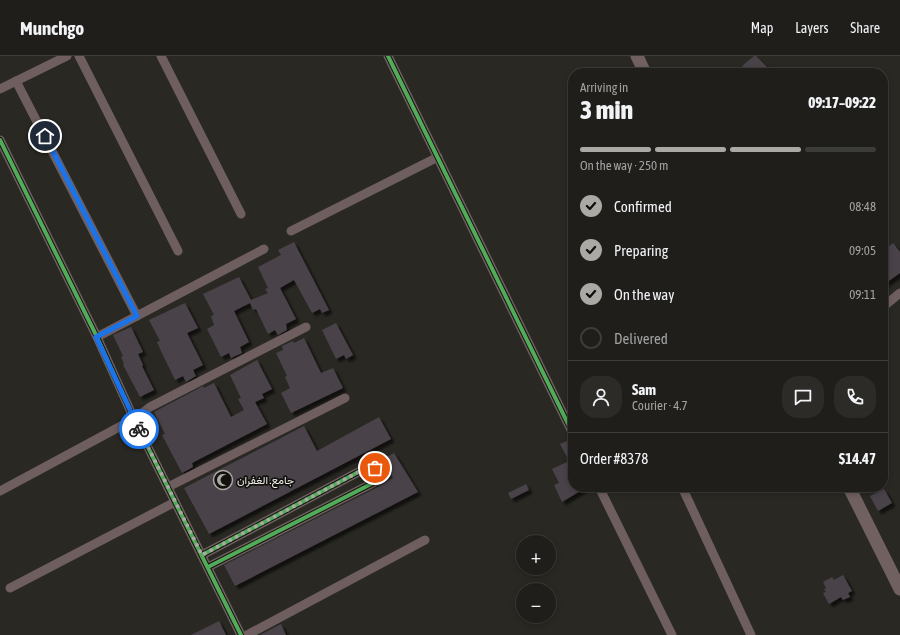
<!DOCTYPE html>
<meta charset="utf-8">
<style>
:root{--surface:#1f1e1a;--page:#2c2b27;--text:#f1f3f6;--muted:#a1a2a2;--line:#3c3c39;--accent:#aaa9a4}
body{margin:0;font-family:"Asap Condensed",Vazirmatn,sans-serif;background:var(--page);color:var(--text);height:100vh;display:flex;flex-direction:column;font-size:15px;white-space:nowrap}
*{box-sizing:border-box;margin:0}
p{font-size:13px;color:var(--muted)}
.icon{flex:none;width:22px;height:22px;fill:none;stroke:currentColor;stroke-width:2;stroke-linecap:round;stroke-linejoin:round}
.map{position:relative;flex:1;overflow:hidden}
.panel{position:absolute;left:568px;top:12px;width:320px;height:424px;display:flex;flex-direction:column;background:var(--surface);border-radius:16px;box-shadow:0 2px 6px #0003,0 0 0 1px var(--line)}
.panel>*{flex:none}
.fabs{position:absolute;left:516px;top:479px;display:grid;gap:8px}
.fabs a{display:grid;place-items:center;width:40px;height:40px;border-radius:50%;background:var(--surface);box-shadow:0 2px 6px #0003,0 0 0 1px var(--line);font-size:20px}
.pin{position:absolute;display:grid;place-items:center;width:34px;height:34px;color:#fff;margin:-17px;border:2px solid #fff;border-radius:50%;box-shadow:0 1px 4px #0007}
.courier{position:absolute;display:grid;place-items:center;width:40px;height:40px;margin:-20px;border:3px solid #1a73e8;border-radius:50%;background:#fff;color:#222;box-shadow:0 1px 5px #0007}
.headline em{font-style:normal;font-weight:800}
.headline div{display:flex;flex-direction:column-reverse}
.headline{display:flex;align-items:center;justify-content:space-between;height:68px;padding:0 12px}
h1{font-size:26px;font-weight:800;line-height:30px}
.bar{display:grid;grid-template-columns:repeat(4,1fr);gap:6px 4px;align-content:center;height:48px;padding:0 12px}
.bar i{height:5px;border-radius:3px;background:var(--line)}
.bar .current{background:var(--accent)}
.bar p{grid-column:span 4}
.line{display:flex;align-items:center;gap:10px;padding:0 12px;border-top:1px solid var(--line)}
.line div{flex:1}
.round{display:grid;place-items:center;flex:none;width:42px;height:42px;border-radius:16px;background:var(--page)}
ol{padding:0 12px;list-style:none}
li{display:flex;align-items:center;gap:12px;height:44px}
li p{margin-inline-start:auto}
li .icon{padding:4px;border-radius:50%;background:var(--accent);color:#111;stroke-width:4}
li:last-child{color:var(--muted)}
li i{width:22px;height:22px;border:2px solid var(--line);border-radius:50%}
header{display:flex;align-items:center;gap:24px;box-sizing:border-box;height:56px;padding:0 20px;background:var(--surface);border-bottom:1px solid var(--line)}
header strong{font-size:19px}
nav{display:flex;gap:22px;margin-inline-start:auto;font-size:14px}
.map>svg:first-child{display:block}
.building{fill:#4a4249;filter:url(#shadow)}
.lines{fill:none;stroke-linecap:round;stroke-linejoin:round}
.street{stroke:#6e5e5f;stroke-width:9}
.secondary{stroke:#706060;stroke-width:13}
.cycleway-casing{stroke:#13120e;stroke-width:6}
.cycleway{stroke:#51ab58;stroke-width:4}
.done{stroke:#aaa9a4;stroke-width:4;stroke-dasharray:0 7.2}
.route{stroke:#1a73e8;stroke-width:5}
.labels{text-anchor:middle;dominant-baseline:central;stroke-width:3.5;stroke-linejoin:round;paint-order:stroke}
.poi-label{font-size:11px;fill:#f0eee9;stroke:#13120e;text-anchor:start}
</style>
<header>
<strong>Munchgo</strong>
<nav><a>Map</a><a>Layers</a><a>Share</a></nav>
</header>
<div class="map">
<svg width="900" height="579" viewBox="0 0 900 579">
<defs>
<filter id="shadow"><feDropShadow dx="3.5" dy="3.5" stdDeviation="1" flood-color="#0009"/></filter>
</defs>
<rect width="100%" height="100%" fill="#292823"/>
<!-- building -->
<g class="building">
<path d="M754,0H756L773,17H749L742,10Z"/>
<path d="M294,186L329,254L322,257L320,253L312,257L294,224L280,232L296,263L286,268L287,274L278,279L275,274L268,278L256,253L253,254L250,247L234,255L249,286L240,291L242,297L231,302L229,297L221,301L207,273L214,269L211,260L214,259L203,238L239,221L251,244L268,237L265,233L268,232L258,211L281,199L278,194Z"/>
<path d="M893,187L900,196V217L883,229V195Z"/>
<path d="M185,247L198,272L187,277L203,309L193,314L196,320L186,326L183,320L175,324L161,295L157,286L160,285L149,264Z"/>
<path d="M336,267L353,299L346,303L344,299L336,303L322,274Z"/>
<path d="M131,271L143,296L138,298L143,309L142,310L154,334L140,341L123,309L124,308L121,301L123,300L113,279Z"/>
<path d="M304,282L321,317L333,312L343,332L291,357L281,337L290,332L285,321L287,320L276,297L283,294L282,290L293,285L294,287Z"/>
<path d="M257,304L272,333L262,338L264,342L255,346L267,368L192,407L193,411L182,417L162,379L165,378L154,356L203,330L204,332L214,327L231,361L244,354L238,343L241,342L230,319Z"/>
<path d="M379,361L391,383L209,478L184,432L304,370L317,395Z"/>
<path d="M569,384L573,393V431H587L562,446L554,429L559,427L552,413L569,405L560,388Z"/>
<path d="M394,397L418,436L235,530L224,509L376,432L393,422L383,403Z"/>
<path d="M526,428L529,434L511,443L508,437Z"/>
<path d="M884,433L892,447L878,455L870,440Z"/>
<path d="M843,519L852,535L848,537L850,541L843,544L841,541L829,548L823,537L826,536L824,533L826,532L823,526L832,521L834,524Z"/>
<path d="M219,565L226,579H191Z"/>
<path d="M281,568L286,579H260Z"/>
</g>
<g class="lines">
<!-- street -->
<g class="street">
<path d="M79,0L178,195"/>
<path d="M161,0L241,158"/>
<path d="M388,0L573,378"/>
<path d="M16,25L137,260"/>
<path d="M0,33L67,0"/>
<path d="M0,84L97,281L134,363L241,579"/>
<path d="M291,175L438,101"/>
<path d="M883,251L900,237"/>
<path d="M97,281L264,193"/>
<path d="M168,431L345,342"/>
<path d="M599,431L672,579"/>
<path d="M682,431L751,579"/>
<path d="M0,435L134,363L150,351L306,271"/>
<path d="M202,499L364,413L371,411L375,412L379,420L373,427L208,511"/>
<path d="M10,532L175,446"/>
<path d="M247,579L425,484"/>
</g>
<!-- secondary -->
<g class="secondary">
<path d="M637,0L645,17"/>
<path d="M849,431L900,533"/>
</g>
<!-- cycleway casing -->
<g class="cycleway-casing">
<g id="cycleway">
<path d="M388,0L573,378"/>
<path d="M0,84L97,281L134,363L241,579"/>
<path d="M202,499L364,413L371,411L375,412L379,420L373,427L208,511"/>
</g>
</g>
<!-- cycleway -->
<use href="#cycleway" class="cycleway"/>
</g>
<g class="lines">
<!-- done -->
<path class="done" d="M139,373L202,499L364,413L371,410L375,412"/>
<!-- route -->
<path class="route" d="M45,80L137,260L96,281L139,373"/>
</g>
<!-- icons -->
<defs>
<g id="mosque-ring" transform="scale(1)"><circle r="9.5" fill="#13120e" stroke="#aaa9a4" stroke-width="1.5"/><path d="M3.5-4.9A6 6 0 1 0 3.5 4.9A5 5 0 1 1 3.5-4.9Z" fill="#aaa9a4"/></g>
</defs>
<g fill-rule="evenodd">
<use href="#mosque-ring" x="223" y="424"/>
</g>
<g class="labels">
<!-- poi labels -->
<g class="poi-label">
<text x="237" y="424">جامع. الغفران</text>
</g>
</g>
</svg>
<div class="fabs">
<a>+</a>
<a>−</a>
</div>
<div class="pin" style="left:375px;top:412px;background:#ea580c"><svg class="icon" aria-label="bag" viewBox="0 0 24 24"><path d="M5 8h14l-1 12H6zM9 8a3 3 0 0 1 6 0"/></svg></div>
<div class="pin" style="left:45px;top:80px;background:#1f2937"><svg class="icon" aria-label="home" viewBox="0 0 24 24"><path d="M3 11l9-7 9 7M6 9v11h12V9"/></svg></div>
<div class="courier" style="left:139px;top:373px"><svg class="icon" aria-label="bike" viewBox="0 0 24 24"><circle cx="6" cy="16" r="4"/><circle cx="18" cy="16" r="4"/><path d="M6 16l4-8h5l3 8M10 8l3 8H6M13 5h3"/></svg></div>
<section class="panel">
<div class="headline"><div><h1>3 min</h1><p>Arriving in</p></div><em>09:17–09:22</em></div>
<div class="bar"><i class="current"></i><i class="current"></i><i class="current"></i><i></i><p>On the way · 250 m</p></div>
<ol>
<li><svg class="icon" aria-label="check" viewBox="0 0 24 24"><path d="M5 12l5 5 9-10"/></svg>Confirmed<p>08:48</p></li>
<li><svg class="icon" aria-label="check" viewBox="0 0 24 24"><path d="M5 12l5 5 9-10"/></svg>Preparing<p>09:05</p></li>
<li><svg class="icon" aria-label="check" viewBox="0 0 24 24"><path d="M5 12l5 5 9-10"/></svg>On the way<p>09:11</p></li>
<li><i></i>Delivered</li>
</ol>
<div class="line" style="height:72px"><a class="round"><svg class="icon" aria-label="person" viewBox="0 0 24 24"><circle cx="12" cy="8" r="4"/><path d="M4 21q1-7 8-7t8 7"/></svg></a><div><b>Sam</b><p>Courier · 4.7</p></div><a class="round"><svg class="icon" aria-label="chat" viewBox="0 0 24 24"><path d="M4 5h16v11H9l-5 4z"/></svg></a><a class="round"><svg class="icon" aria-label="phone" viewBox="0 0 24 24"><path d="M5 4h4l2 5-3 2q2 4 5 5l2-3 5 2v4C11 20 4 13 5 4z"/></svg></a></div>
<div class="line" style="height:52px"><div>Order #8378</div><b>$14.47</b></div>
</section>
</div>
